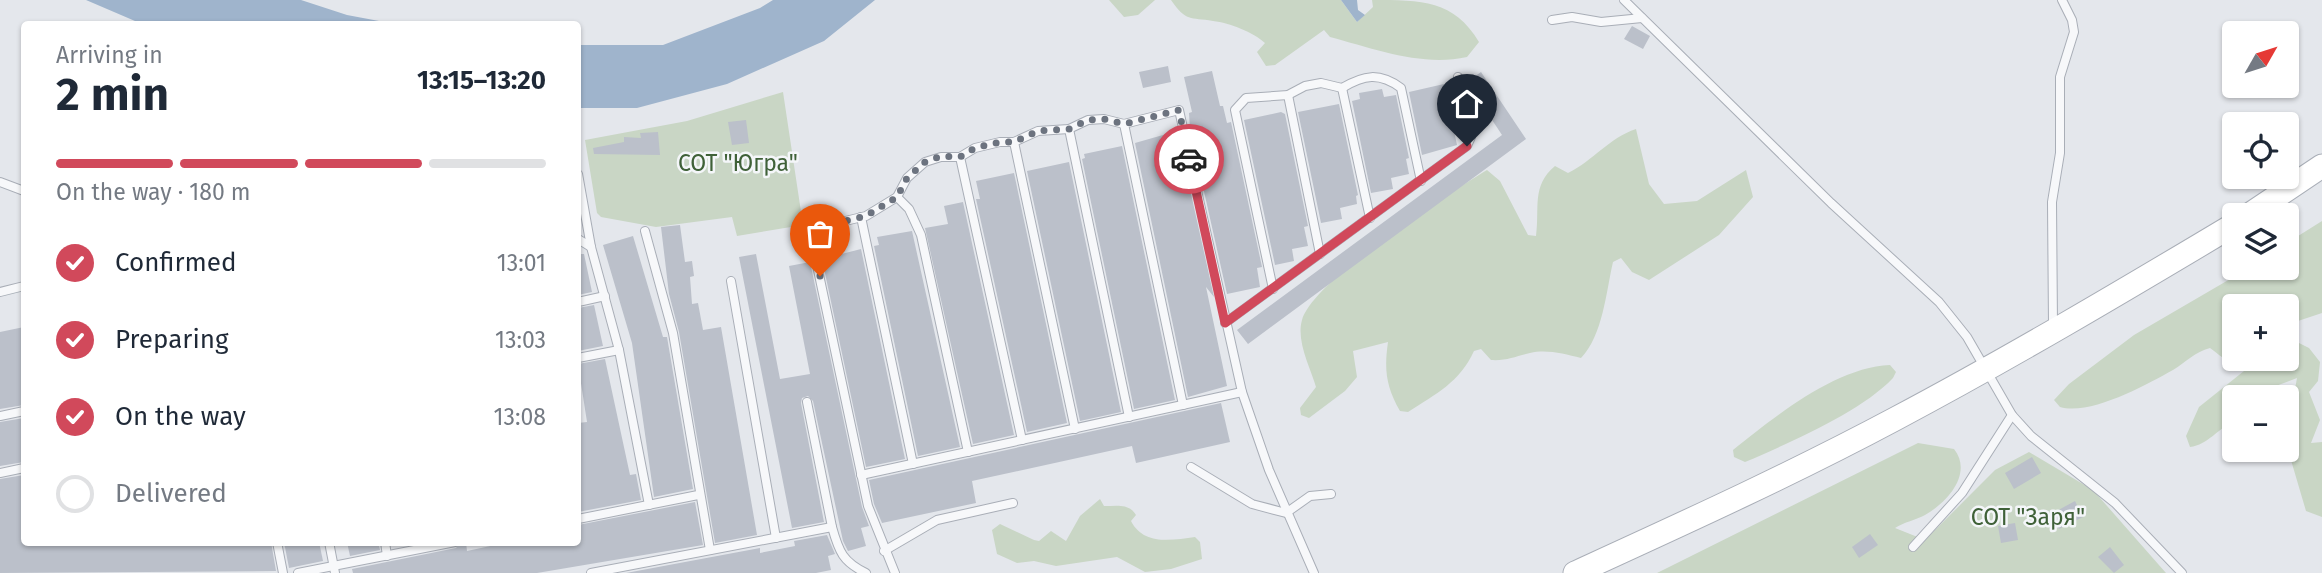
<!DOCTYPE html>
<meta charset="utf-8">
<style>
:root{--surface:#fff;--page:#f2f2f3;--text:#1f2937;--muted:#747a83;--line:#e0e1e3;--accent:#d1495b}
body{margin:0;font-family:"Fira Sans",sans-serif;background:var(--page);color:var(--text);height:100vh;display:flex;flex-direction:column;font-size:26px;white-space:nowrap}
*{box-sizing:border-box;margin:0}
p{font-size:23px;color:var(--muted)}
.icon{flex:none;width:38px;height:38px;fill:none;stroke:currentColor;stroke-width:2;stroke-linecap:round;stroke-linejoin:round}
.map{position:relative;flex:1;overflow:hidden}
.side{position:absolute;left:21px;top:21px;width:560px;height:525px;display:flex;flex-direction:column;background:var(--surface);border-radius:7px;box-shadow:0 2px 5px #0004}
.side>*{flex:none}
.needle{width:46px;rotate:51deg}
.buttons{position:absolute;left:2222px;top:21px;display:grid;gap:14px}
.buttons a{display:grid;place-items:center;width:77px;height:77px;border-radius:7px;background:var(--surface);box-shadow:0 2px 5px #0004;font-size:35px}
.pin{position:absolute;display:grid;place-items:center;width:60px;height:60px;color:#fff;margin:-72px -30px;border-radius:50% 50% 50% 0;rotate:-45deg;box-shadow:0 0 7px #0007}
.pin .icon{rotate:45deg}
.courier{position:absolute;display:grid;place-items:center;width:70px;height:70px;margin:-35px;border:5px solid #d1495b;border-radius:50%;background:#fff;color:#222;box-shadow:0 2px 9px #0007}
.summary em{font-style:normal;font-weight:700}
.summary div{display:flex;flex-direction:column-reverse}
.summary{display:flex;align-items:center;justify-content:space-between;height:119px;padding:0 35px}
h1{font-size:46px;font-weight:700;line-height:52px}
.bar{display:grid;grid-template-columns:repeat(4,1fr);gap:10px 7px;align-content:center;height:84px;padding:0 35px}
.bar i{height:9px;border-radius:5px;background:var(--line)}
.bar .active{background:var(--accent)}
.bar p{grid-column:span 4}
ol{padding:0 35px;list-style:none}
li{display:flex;align-items:center;gap:21px;height:77px}
li p{margin-inline-start:auto}
li .icon{padding:7px;border-radius:50%;background:var(--accent);color:#fff;stroke-width:4}
li:last-child{color:var(--muted)}
li i{width:38px;height:38px;border:4px solid var(--line);border-radius:50%}
.map>svg:first-child{display:block}
.green{fill:#c9d6c5}
.water{fill:#9fb4cc}
.building{fill:#bbc0ca}
.lines{fill:none;stroke-linecap:round;stroke-linejoin:round}
.service-casing{stroke:#a9aeb7;stroke-width:10}
.secondary-casing{stroke:#a9aeb7;stroke-width:25}
.service{stroke:#f7f8fa;stroke-width:8}
.secondary{stroke:#fff;stroke-width:23}
.done{stroke:#6c737f;stroke-width:7;stroke-dasharray:0 12.6}
.route{stroke:#d1495b;stroke-width:9}
.labels{text-anchor:middle;dominant-baseline:central;stroke-width:5;stroke-linejoin:round;paint-order:stroke}
.park-label{font-size:23px;fill:#3f6138;stroke:#f4f6f9}
</style>
<div class="map">
<svg width="2322" height="573" viewBox="0 0 2322 573">
<rect width="100%" height="100%" fill="#e4e7ec"/>
<!-- green -->
<g class="green">
<path d="M1109,0H1155L1138,15L1124,17Z"/>
<path d="M1171,0H1341L1357,22L1373,7L1372,0C1422,0 1454,0 1479,42L1467,57C1422,67 1375,49 1330,37L1324,30L1275,65L1266,66L1257,52L1265,43C1253,32 1230,23 1213,21C1190,17 1186,22 1171,0Z"/>
<path d="M783,92L803,225L737,236L732,217L656,227L601,217L597,213L585,140L687,121Z"/>
<path d="M1636,129L1649,184L1664,204L1697,201L1746,170L1753,197L1719,235L1649,280L1632,272L1621,258L1613,262C1606,292 1603,335 1581,358C1564,354 1547,349 1530,353C1516,356 1507,361 1491,360L1481,349L1474,351C1460,382 1436,394 1408,412L1400,411C1386,386 1384,370 1388,342L1353,351L1357,377L1345,391L1309,418L1301,415L1300,408L1316,387C1310,367 1296,341 1302,320C1313,280 1449,193 1487,170L1500,181L1528,235L1536,236C1540,208 1531,186 1555,166L1568,173C1594,160 1609,138 1636,129Z"/>
<path d="M2322,221V313L2295,322L2287,328V306H2235V359L2244,360C2229,365 2222,357 2210,348C2195,352 2186,362 2173,370C2146,385 2090,416 2060,407L2054,400L2069,384L2134,335L2249,268H2287V243Z"/>
<path d="M2295,341L2309,348L2320,362L2318,381L2309,392L2320,420L2311,443L2322,442V517L2306,511L2288,450L2287,397L2295,389L2297,378L2273,387L2271,397H2265L2266,391L2260,392L2256,397H2235V421C2218,428 2208,445 2190,447L2186,436L2199,407L2254,363L2261,359H2287V345Z"/>
<path d="M1890,365L1896,372L1893,378C1861,412 1789,443 1745,462L1734,457L1733,450C1774,417 1836,367 1890,365Z"/>
<path d="M1918,443L1954,449C1973,473 1948,502 1925,515C1916,520 1904,522 1895,528L1925,540L1995,470L2029,452L2093,490L2166,573H1657Z"/>
<path d="M1100,499L1104,506C1117,506 1129,503 1136,515L1131,521C1144,546 1172,540 1195,537L1200,542L1202,559L1171,569L1145,572L1117,557L1056,566L1034,561L1017,563L997,554L992,530L1000,524L1034,540L1039,541L1051,531L1066,541L1080,516Z"/>
</g>
<!-- water -->
<g class="water">
<path d="M86,0H301L347,15L395,24H142Z"/>
<path d="M773,0H875L824,41L727,84L637,108H578V45H663L760,8Z"/>
<path d="M1341,0H1357L1358,10L1365,15L1357,22Z"/>
</g>
<!-- building -->
<g class="building">
<path d="M1632,26L1650,36L1643,49L1624,39Z"/>
<path d="M1168,66L1171,82L1143,88L1139,72Z"/>
<path d="M1212,71L1220,106H1223L1227,123L1231,122L1262,267L1257,268L1260,287L1227,294L1190,129L1189,113L1192,112L1184,77Z"/>
<path d="M1481,72L1526,139L1248,344L1237,330L1502,135L1467,82Z"/>
<path d="M1444,84L1457,145L1422,155L1409,92Z"/>
<path d="M1382,89L1384,97L1396,95L1409,158L1406,159L1409,174L1391,178L1393,189L1371,193L1352,101L1360,99L1359,93Z"/>
<path d="M1339,104L1358,195L1356,196L1357,204L1340,208L1342,219L1321,223L1298,112Z"/>
<path d="M1281,112L1285,114L1308,226L1304,227L1308,246L1292,249L1294,261L1275,265L1244,120Z"/>
<path d="M746,120L749,143L732,145L728,122Z"/>
<path d="M1177,131L1214,297L1206,287L1227,386L1188,397L1135,143Z"/>
<path d="M658,132L660,155L594,154L593,148L624,142V137L641,138L640,133Z"/>
<path d="M1122,146L1175,400L1134,409L1082,159L1085,158L1084,154Z"/>
<path d="M1069,162L1121,412L1080,421L1027,171Z"/>
<path d="M1014,173L1067,423L1027,432L976,199H980L976,181Z"/>
<path d="M963,202L1014,435L973,444L925,228L948,224L944,206Z"/>
<path d="M680,225L685,262L692,261L694,276L690,277L692,304L698,303L703,330L721,327L757,535L715,543L679,332L669,294L661,227Z"/>
<path d="M912,231L960,447L918,456L874,246L879,245L877,237Z"/>
<path d="M633,236L663,337H667L693,489L654,497L632,343L603,245Z"/>
<path d="M861,249L905,459L866,467L822,259Z"/>
<path d="M578,254H584L592,292L578,295Z"/>
<path d="M756,254L780,379L810,374L789,266L810,262L862,507L869,526L861,528L866,546L848,551L843,541L813,401L808,396L802,398L801,403L824,522L792,528L739,257Z"/>
<path d="M594,305L603,346L578,351V308Z"/>
<path d="M24,327V405L0,409V332Z"/>
<path d="M605,359L630,475L636,474L641,500L578,512V423L587,422L578,364Z"/>
<path d="M1221,403L1230,442L1136,463L1132,446L972,481L976,503L882,523L874,504L869,480Z"/>
<path d="M24,418V462L0,466V422Z"/>
<path d="M2032,457L2041,473L2014,489L2005,473Z"/>
<path d="M24,475V542H271L276,571L0,573V479Z"/>
<path d="M2075,501L2083,517L2059,529L2051,514Z"/>
<path d="M695,502L703,545L537,573H353L352,569L456,548L461,542H466L467,551L509,542H578V525Z"/>
<path d="M2015,523L2018,540L2001,543L1998,526Z"/>
<path d="M1870,534L1878,545L1859,558L1852,547Z"/>
<path d="M827,535L835,554L828,556L831,570L816,573H626L760,548V553L795,546L794,541Z"/>
<path d="M284,542H319L323,561L289,568Z"/>
<path d="M347,542H378L380,550L350,556Z"/>
<path d="M2110,547L2124,565L2114,573L2098,557Z"/>
</g>
<g class="lines">
<!-- service casing -->
<g class="service-casing">
<g id="service">
<path d="M1624,0L1831,203L1939,302L1967,337L2012,415L2031,436L2115,503L2182,573"/>
<path d="M1552,20L1572,17L1601,22L1642,18"/>
<path d="M1342,88L1370,218"/>
<path d="M1288,95L1320,254"/>
<path d="M1124,124L1183,405"/>
<path d="M1069,129L1129,417"/>
<path d="M1014,142L1075,429"/>
<path d="M960,157L1022,440"/>
<path d="M578,174L591,247L619,350L649,505"/>
<path d="M0,182L24,191"/>
<path d="M897,197L909,209L921,235L968,452"/>
<path d="M861,217L913,464"/>
<path d="M645,231L673,333L710,550"/>
<path d="M578,239L591,247"/>
<path d="M731,281L776,538"/>
<path d="M1273,289L1235,110L1246,98L1288,95L1305,86L1321,83L1342,88C1364,75 1379,72 1401,88L1421,181"/>
<path d="M0,292L24,286"/>
<path d="M578,302L605,296"/>
<path d="M1225,323L1467,146L1471,137L1458,77"/>
<path d="M2053,326L2052,202L2060,153V77L2074,32L2072,20L2062,0"/>
<path d="M578,358L619,350"/>
<path d="M807,402L832,527"/>
<path d="M0,416L24,411"/>
<path d="M1191,467L1252,504L1286,513L1310,496L1331,494"/>
<path d="M0,473L24,468"/>
<path d="M861,475L1242,392"/>
<path d="M578,519L698,495"/>
<path d="M277,542L283,573"/>
<path d="M329,542L335,573"/>
<path d="M385,542L387,556"/>
<path d="M1913,547L1962,493L2012,415"/>
<path d="M884,551L937,520L1013,503"/>
<path d="M298,573L455,542"/>
<path d="M591,573L832,527C839,552 843,562 866,573"/>
<path d="M895,573L868,506L814,251L818,235L833,224L866,216L897,197L907,178L925,162L941,157H960L975,148L1000,142H1014L1038,131L1069,129L1088,120L1104,119L1124,124L1179,110L1242,392L1269,470L1314,573"/>
</g>
</g>
<!-- secondary casing -->
<g class="secondary-casing">
<g id="secondary">
<path d="M2249,215L2322,166"/>
<path d="M1575,573C1682,524 1790,475 1895,419C2010,358 2123,291 2235,224"/>
</g>
</g>
<!-- service -->
<use href="#service" class="service"/>
<!-- secondary -->
<use href="#secondary" class="secondary"/>
</g>
<g class="lines">
<!-- done -->
<path class="done" d="M820,276L814,251L818,235L833,224L866,216L897,197L907,178L925,162L941,156L960,157L975,148L1000,142H1014L1038,131L1069,129L1088,120L1104,119L1124,124L1179,110L1189,159"/>
<!-- route -->
<path class="route" d="M1189,159L1225,323L1467,146"/>
</g>
<g class="labels">
<!-- park labels -->
<g class="park-label">
<text x="738" y="163">СОТ "Югра"</text>
<text x="2028" y="517">СОТ "Заря"</text>
</g>
</g>
</svg>
<div class="buttons">
<a><svg class="needle" viewBox="-14 -14 28 28"><path d="M0-13l5 13h-10z" fill="#e53935"/><path d="M0 13l5-13h-10z" fill="#747a83"/></svg></a>
<a><svg class="icon" aria-label="locate" viewBox="0 0 24 24"><circle cx="12" cy="12" r="6"/><path d="M12 2v4M12 18v4M2 12h4M18 12h4"/></svg></a>
<a><svg class="icon" aria-label="layers" viewBox="0 0 24 24"><path d="M12 4l9 5-9 5-9-5zM3 14l9 5 9-5"/></svg></a>
<a>+</a>
<a>−</a>
</div>
<div class="pin" style="left:820px;top:276px;background:#ea580c"><svg class="icon" aria-label="bag" viewBox="0 0 24 24"><path d="M5 8h14l-1 12H6zM9 8a3 3 0 0 1 6 0"/></svg></div>
<div class="pin" style="left:1467px;top:146px;background:#1f2937"><svg class="icon" aria-label="home" viewBox="0 0 24 24"><path d="M3 11l9-7 9 7M6 9v11h12V9"/></svg></div>
<div class="courier" style="left:1189px;top:159px"><svg class="icon" aria-label="car" viewBox="0 0 24 24"><path d="M5 17H2v-5l4-1 3-4h7l3 4 3 1v5h-3M9 17h6M6 11h13"/><circle cx="7" cy="17" r="2"/><circle cx="17" cy="17" r="2"/></svg></div>
<section class="side">
<div class="summary"><div><h1>2 min</h1><p>Arriving in</p></div><em>13:15–13:20</em></div>
<div class="bar"><i class="active"></i><i class="active"></i><i class="active"></i><i></i><p>On the way · 180 m</p></div>
<ol>
<li><svg class="icon" aria-label="check" viewBox="0 0 24 24"><path d="M5 12l5 5 9-10"/></svg>Confirmed<p>13:01</p></li>
<li><svg class="icon" aria-label="check" viewBox="0 0 24 24"><path d="M5 12l5 5 9-10"/></svg>Preparing<p>13:03</p></li>
<li><svg class="icon" aria-label="check" viewBox="0 0 24 24"><path d="M5 12l5 5 9-10"/></svg>On the way<p>13:08</p></li>
<li><i></i>Delivered</li>
</ol>
</section>
</div>
